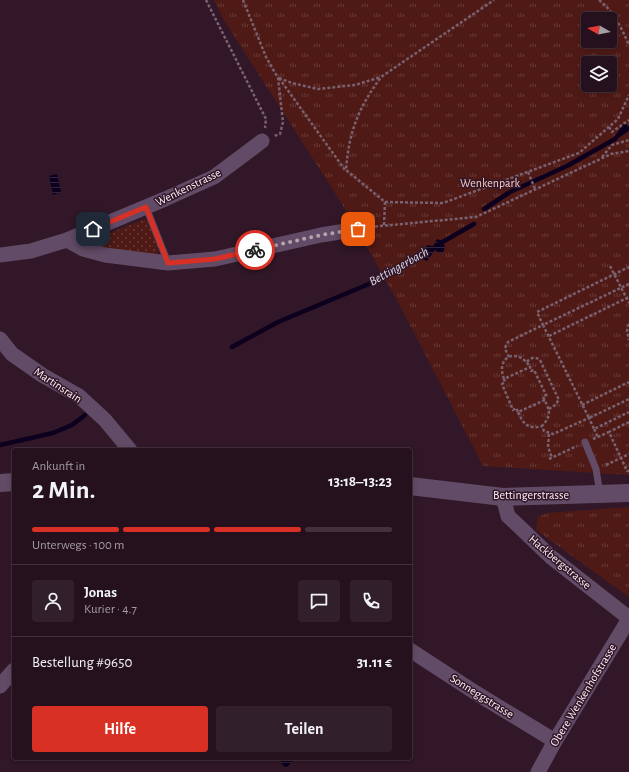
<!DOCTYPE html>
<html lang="de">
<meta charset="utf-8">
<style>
:root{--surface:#25111d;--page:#311f2a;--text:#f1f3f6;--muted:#a39da4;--line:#42313b;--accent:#d93025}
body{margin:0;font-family:"Alegreya Sans",sans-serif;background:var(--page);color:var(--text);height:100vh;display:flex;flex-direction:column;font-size:15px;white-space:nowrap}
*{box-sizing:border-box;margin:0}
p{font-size:13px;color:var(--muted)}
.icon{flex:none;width:22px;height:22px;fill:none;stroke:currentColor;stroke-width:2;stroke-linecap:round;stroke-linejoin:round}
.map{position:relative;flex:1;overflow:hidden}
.sheet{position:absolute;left:12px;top:448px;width:400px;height:312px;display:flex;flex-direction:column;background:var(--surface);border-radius:4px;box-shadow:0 2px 6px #0003,0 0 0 1px var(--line)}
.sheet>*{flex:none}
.needle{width:26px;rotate:279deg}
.buttons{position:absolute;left:581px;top:12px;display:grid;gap:8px}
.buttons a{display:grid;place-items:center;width:36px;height:36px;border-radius:4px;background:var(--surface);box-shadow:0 2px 6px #0003,0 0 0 1px var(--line);font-size:20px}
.pin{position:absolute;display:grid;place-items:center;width:34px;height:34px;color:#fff;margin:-17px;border-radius:8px;box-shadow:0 2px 6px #0006}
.courier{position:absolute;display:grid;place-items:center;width:40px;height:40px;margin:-20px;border:3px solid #d93025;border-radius:50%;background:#fff;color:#222;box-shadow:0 1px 5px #0007}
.summary em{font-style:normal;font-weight:700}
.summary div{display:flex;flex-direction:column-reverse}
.summary{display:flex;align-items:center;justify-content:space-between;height:68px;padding:0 20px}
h1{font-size:26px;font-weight:700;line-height:30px}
.bar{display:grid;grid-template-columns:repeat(4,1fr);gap:6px 4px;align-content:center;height:48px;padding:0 20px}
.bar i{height:5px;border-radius:3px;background:var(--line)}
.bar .current{background:var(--accent)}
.bar p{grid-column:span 4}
.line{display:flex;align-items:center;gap:10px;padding:0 20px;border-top:1px solid var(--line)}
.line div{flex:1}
.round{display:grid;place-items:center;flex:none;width:42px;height:42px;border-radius:4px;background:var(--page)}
.button{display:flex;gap:8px;margin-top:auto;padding:8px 20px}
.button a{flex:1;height:46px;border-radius:4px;background:var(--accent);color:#fff;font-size:16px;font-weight:700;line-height:46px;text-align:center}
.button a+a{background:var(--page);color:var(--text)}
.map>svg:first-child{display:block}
.grass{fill:url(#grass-dots)}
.park{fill:url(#park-tufts);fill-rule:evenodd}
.water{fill:url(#water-rules)}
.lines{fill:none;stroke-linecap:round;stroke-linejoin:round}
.stream{stroke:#0c001e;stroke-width:4.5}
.path{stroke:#79616f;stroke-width:2.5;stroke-dasharray:3 2;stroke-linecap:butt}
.service{stroke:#614b66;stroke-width:7}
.minor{stroke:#614b66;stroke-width:15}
.tertiary{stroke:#614b66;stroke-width:18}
.done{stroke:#b7a1ae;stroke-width:4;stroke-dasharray:0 7.2}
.route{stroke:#d93025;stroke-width:5}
.labels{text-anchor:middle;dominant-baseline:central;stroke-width:3;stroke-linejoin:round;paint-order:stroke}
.park-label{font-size:12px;fill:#fdcbc5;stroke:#311727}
.street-label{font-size:12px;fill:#ffecf7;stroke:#311727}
.water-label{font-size:13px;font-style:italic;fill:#dfdaee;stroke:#311727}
</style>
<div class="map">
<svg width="629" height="772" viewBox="0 0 629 772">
<defs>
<pattern id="grass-dots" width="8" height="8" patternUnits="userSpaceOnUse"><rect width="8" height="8" fill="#4f1a16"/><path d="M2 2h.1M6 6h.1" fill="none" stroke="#693b39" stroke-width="1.8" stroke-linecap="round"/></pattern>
<pattern id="park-tufts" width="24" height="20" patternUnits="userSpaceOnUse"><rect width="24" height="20" fill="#4f1a16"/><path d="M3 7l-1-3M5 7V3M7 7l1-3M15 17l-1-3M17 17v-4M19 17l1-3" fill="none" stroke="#693b39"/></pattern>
<pattern id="water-rules" width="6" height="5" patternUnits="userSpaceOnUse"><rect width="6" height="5" fill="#0c001e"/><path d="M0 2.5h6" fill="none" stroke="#30253f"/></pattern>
</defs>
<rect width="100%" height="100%" fill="#311727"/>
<!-- grass -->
<path class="grass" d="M142,220C144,220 145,219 148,221C150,224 152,229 153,233C158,245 164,253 149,258L85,243Z"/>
<!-- park -->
<g class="park">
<path d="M214,0H629V475L483,466L397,300L347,212L222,17ZM588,19H610V41H588ZM588,63H610V85H588Z"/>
<path d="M629,507V597L536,530L538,516L547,513Z"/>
</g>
<!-- water -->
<g class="water">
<path d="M57,174L61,192L53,195L49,176Z"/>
<path d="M437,239L443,241L445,247L443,253L437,252L435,250L427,261L417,257V253L428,245L433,246Z"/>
<path d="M285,758H296L286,768L280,762Z"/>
</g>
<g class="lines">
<!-- stream -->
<g class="stream">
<path d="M619,135L629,128"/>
<path d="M484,209L510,192L567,166L615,139L625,126"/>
<path d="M439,244L474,224"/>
<path d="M232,347L278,322L381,279L423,254"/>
<path d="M0,445L53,433L72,425L85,415"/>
</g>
<!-- path -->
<g class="path">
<path d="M206,0L266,119L265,128"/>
<path d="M243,0L266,57L278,78L283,122L280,134L274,136"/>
<path d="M599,0C614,12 621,27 629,45"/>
<path d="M279,78L345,170"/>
<path d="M279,78L292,83L318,89L355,85L381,77"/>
<path d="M609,127L612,132L629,120"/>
<path d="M602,157L612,145L629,140"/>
<path d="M528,172L535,189"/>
<path d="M385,202L443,203L579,153L618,119L629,95"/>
<path d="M384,225L385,202L346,170C349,131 358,109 381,77L494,0"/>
<path d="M370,227L476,217L611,154L629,151"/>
<path d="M610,266L629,303"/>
<path d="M629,284L543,325L589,418L629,399"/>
<path d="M629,324L627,331L629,340"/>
<path d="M549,336L629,297"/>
<path d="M509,357L505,349L506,345L508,342L543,325L537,312L629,267"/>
<path d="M527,362C530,358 535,356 540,360L559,400L553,407L548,409"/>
<path d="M504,379C495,356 518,347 530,367"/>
<path d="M545,400L518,412L516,408L513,410L502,384L505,382L504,379L530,367L531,371L534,370L546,395L543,397C549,409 553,414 542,426L544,431L553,434L589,418L594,429L629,412"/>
<path d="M582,405L629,382"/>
<path d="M518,412C523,424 529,430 542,426"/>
<path d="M629,422L609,432L627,471H629"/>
<path d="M594,429L598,437"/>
<path d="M549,434L548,447L552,458"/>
<path d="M593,439L609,432"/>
<path d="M549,459L577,446"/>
<path d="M606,465L629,454"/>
</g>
<!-- service -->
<g class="service">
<path d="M146,207L168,263"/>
<path d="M585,442L596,469L600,494"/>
</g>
<!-- minor -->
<g class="minor">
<path d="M67,240L83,249L105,255L168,263L215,259L321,235L358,229"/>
<path d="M0,255L31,251L67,240L165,199L214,177L262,141"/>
<path d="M0,339L12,354L42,375L79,396L105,420L130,450"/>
<path d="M503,497L508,516L551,557L629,618"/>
<path d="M410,650L476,693L555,741"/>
<path d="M0,686L14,670"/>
<path d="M538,772L555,741L629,619"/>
</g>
<!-- tertiary -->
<g class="tertiary">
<path d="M0,483L14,482"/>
<path d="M410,486L503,497L629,493"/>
</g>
</g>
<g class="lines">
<!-- done -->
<path class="done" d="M255,250L321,235L358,229"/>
<!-- route -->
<path class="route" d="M93,229L146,207L168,263L215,259L255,250"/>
</g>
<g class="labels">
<!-- park labels -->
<g class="park-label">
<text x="490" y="183">Wenkenpark</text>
</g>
<!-- street labels -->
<g class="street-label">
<text transform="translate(188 187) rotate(-26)">Wenkenstrasse</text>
<text transform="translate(58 385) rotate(33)">Martinsrain</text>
<text x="531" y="495">Bettingerstrasse</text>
<text transform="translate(560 562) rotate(40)">Hackbergstrasse</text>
<text transform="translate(583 695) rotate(-59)">Obere Wenkenhofstrasse</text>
<text transform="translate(482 696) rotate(32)">Sonneggstrasse</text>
</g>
<!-- water labels -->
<g class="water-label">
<text transform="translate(399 267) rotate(-29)">Bettingerbach</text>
</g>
</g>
</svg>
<div class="buttons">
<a><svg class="needle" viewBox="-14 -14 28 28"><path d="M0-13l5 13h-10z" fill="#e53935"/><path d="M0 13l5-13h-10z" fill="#a39da4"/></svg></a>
<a><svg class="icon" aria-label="layers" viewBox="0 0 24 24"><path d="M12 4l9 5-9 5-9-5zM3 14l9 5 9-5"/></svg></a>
</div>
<div class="pin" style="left:358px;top:229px;background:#ea580c"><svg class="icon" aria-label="bag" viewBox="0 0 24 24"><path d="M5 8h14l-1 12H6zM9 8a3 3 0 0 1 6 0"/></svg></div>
<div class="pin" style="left:93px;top:229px;background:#1f2937"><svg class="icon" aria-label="home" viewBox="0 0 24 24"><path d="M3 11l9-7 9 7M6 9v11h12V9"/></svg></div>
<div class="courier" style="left:255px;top:250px"><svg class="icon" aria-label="bike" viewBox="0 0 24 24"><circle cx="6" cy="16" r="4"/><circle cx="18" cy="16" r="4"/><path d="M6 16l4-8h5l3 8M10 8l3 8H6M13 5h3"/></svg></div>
<section class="sheet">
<div class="summary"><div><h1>2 Min.</h1><p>Ankunft in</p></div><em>13:18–13:23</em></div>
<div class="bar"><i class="current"></i><i class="current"></i><i class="current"></i><i></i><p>Unterwegs · 100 m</p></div>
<div class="line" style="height:72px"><a class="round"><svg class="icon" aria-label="person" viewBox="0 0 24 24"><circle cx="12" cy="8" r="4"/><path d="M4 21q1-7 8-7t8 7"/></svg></a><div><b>Jonas</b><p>Kurier · 4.7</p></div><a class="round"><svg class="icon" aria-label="chat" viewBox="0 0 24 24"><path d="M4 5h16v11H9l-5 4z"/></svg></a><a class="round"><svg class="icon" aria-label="phone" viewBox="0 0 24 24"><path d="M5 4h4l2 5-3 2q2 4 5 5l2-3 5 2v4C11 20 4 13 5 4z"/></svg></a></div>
<div class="line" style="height:52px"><div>Bestellung #9650</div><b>31.11 €</b></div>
<div class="button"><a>Hilfe</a><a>Teilen</a></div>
</section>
</div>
